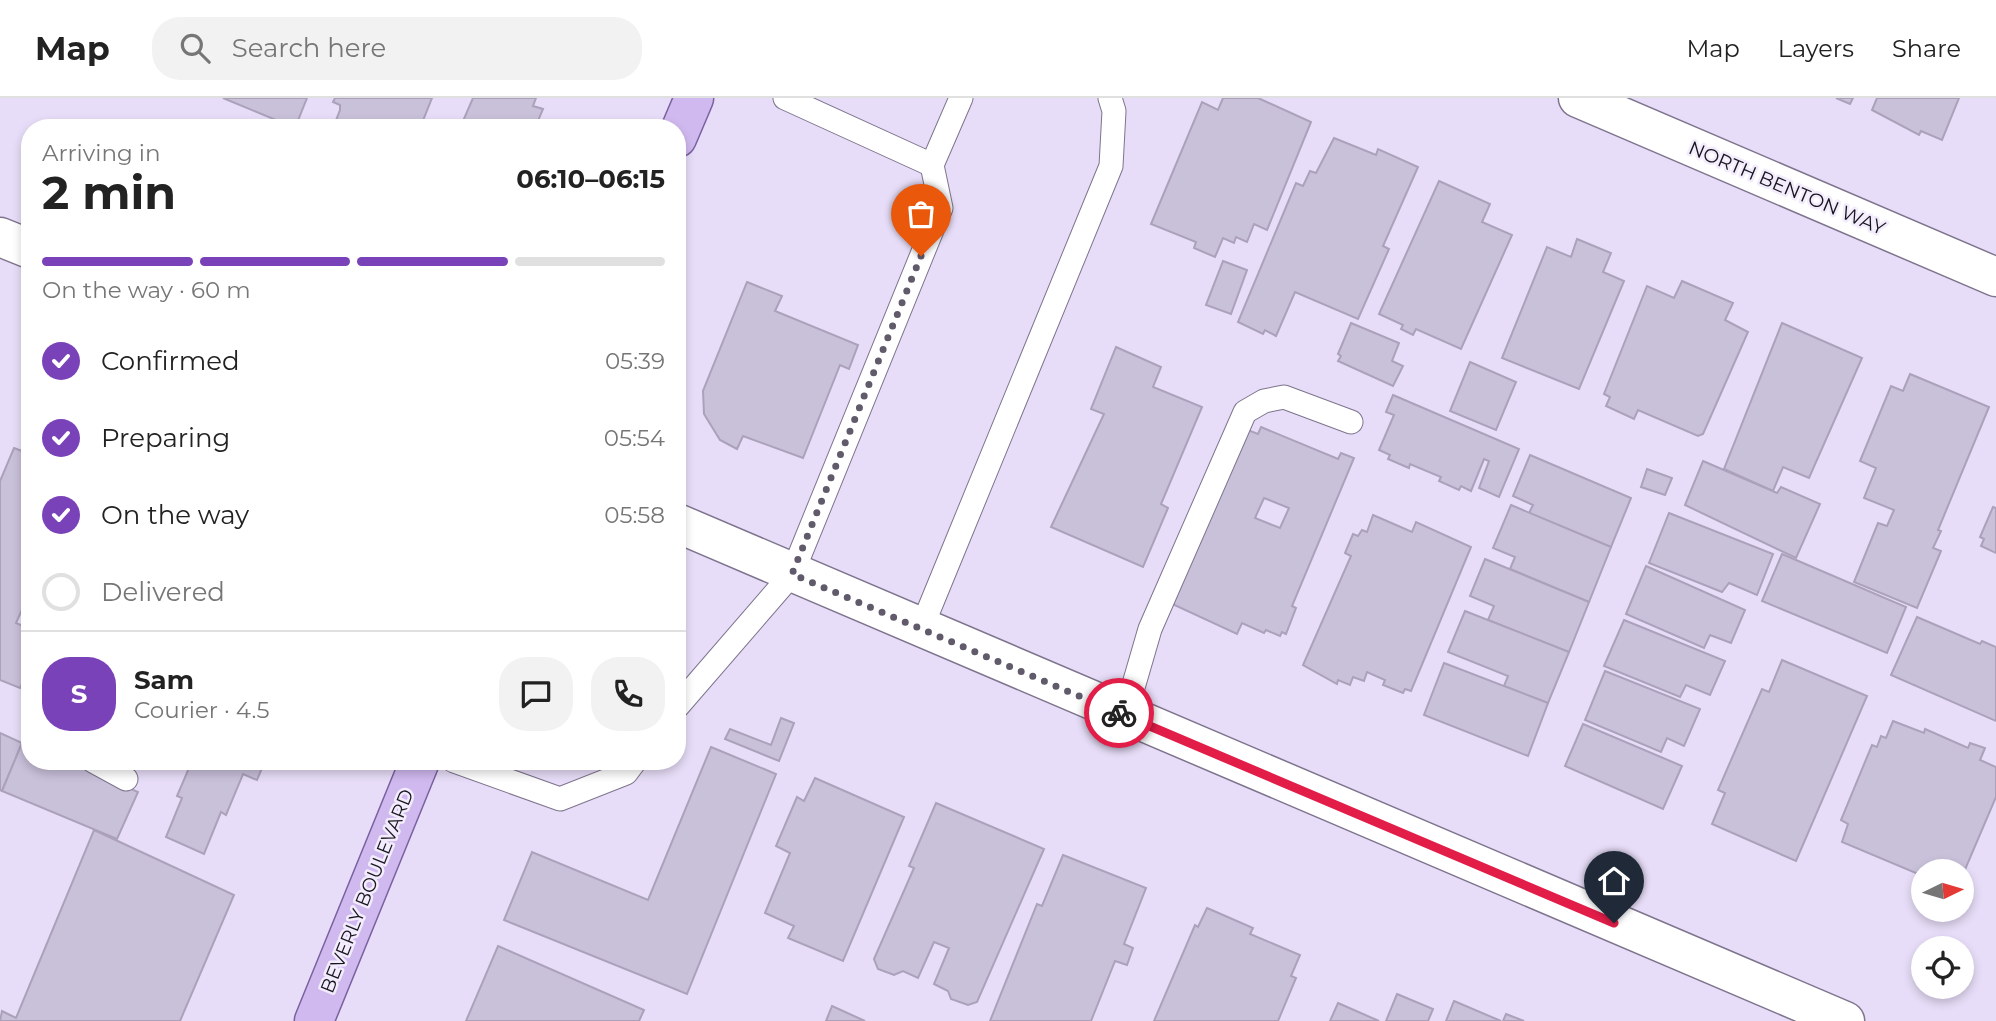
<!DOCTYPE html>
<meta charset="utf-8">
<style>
:root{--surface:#fff;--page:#f2f2f2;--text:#222;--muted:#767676;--line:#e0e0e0;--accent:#7a42b8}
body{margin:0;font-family:Montserrat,sans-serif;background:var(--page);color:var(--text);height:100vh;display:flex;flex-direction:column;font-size:26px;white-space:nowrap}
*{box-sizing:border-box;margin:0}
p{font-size:23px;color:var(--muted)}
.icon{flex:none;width:38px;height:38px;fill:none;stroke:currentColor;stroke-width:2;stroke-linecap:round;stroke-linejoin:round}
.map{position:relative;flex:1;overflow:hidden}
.side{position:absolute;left:21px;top:21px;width:665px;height:651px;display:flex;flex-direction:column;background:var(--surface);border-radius:28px;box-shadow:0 4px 10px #0003}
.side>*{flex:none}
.needle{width:46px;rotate:85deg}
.fabs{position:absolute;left:1911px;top:761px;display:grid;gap:14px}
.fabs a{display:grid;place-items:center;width:63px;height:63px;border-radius:50%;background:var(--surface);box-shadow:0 4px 10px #0003;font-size:35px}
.pin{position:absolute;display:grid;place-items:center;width:60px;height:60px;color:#fff;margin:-72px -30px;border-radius:50% 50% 50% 0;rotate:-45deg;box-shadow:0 0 7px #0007}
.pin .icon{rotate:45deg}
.courier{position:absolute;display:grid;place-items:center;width:70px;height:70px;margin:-35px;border:5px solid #e11d48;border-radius:50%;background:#fff;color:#222;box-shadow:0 2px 9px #0007}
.headline em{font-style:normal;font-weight:700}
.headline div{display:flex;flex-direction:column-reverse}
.headline{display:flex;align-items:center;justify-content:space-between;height:119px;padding:0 21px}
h1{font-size:46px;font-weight:700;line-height:52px}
.bar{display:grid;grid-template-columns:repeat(4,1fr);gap:10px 7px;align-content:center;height:84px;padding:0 21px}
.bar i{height:9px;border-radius:5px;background:var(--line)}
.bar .on{background:var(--accent)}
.bar p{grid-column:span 4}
.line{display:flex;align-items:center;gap:18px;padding:0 21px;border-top:2px solid var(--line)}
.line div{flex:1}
.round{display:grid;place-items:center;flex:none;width:74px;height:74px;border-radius:28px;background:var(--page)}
ol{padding:0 21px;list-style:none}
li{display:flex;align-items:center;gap:21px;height:77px}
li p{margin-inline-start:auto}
li .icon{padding:7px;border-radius:50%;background:var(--accent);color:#fff;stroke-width:4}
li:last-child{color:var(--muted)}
li i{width:38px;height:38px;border:4px solid var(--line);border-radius:50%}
header{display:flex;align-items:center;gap:42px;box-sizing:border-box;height:98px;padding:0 35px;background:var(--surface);border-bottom:2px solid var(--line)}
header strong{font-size:33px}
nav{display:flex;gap:38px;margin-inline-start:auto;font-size:24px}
.search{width:490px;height:63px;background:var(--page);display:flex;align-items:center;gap:18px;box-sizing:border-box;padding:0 24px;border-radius:28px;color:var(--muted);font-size:26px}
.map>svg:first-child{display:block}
.building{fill:#c9c0da;stroke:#aba1bb;stroke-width:2;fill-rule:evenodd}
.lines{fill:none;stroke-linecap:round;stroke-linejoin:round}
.lane-casing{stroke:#7e748d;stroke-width:25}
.secondary-casing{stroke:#7e748d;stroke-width:41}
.primary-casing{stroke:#7a619f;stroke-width:41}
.lane{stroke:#fff;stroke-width:23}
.secondary{stroke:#fff;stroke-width:38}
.primary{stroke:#d0b9ef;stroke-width:38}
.done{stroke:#605a6a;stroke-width:7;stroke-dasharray:0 12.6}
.route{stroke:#e11d48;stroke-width:9}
.labels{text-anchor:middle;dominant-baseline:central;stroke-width:5;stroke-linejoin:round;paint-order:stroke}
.street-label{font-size:19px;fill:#17141d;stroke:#f2ecfd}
</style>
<header>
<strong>Map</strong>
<div class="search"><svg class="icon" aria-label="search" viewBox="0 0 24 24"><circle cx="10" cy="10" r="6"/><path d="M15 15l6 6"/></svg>Search here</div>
<nav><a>Map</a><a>Layers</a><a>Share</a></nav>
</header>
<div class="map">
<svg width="1996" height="923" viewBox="0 0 1996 923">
<rect width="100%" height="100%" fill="#e7ddf8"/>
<!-- building -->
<g class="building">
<path d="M223,0H307L295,30Z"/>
<path d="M335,0H432L420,30H333L340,12V7L333,4Z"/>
<path d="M473,0H536L533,8L543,11L535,30H460Z"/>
<path d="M1223,0H1258L1311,24L1267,132L1254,126L1247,144L1236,139L1234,145L1223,140L1215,159L1194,150L1196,144L1151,126L1202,4L1218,12Z"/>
<path d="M1836,0H1853L1850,6Z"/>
<path d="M1877,0H1959L1942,42L1921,33L1919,37L1872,12Z"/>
<path d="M1334,40L1376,57L1378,51L1418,69L1383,148L1389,151L1358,221L1295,194L1276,238L1265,232L1263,236L1238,224L1296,85L1303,88L1310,73L1316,75Z"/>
<path d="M1439,83L1490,106L1482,124L1512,137L1461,251L1416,231L1413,237L1401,231L1403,227L1379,216Z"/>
<path d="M1577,141L1611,155L1603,174L1624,183L1579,291L1502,260L1547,149L1571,159Z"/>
<path d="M1223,163L1247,172L1231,216L1206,207Z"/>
<path d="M1682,183L1733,205L1725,222L1748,234L1703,336L1698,338L1638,312L1634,321L1606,308L1610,299L1604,296L1647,188L1674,200Z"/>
<path d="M747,184L782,198L775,213L858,247L849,271L840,267L803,360L743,338L737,351L720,342L704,316L703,293Z"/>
<path d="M1351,225L1399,245L1392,263L1403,268L1393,288L1338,263L1341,258L1338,256Z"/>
<path d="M1782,225L1862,260L1809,380L1783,369L1773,393L1724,371Z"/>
<path d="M1116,249L1161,269L1153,289L1202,309L1161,406L1168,410L1143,469L1051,429L1104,316L1091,311Z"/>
<path d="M1470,264L1516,284L1496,332L1450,313Z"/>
<path d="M1910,276L1989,309L1938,432L1941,433L1933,450L1941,453L1917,510L1854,484L1878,425L1887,428L1894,412L1864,400L1876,370L1860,363L1891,288L1903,293Z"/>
<path d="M1393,297L1519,351L1499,399L1479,390L1489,363L1484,361L1471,393L1461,388L1459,392L1439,383L1441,379L1410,366L1409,370L1388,361L1390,357L1379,352L1394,317L1386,314Z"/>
<path d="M1261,329L1338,361L1341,355L1354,360L1292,508L1296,510L1286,536L1282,534L1280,538L1266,532L1264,535L1242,525L1237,536L1168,504L1245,331L1258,336ZM1264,400L1289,410L1280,430L1255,420Z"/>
<path d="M14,350L30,356V494L16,525L30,531V569L20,590L0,582V383Z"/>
<path d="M1530,357L1631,400L1611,449L1529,415L1533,407L1513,398Z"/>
<path d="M1703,363L1777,395L1781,389L1820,406L1796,460L1685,407Z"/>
<path d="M1647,371L1672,380L1665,397L1641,389Z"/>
<path d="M1511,407L1611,449L1589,504L1510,471L1515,459L1493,450Z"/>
<path d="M1993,409L1996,410V455L1981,448L1984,441L1980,439Z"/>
<path d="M1669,415L1773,456L1757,497L1729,485L1722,494L1649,465Z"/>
<path d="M1373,417L1412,434L1416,424L1471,449L1411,593L1405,591L1403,595L1383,587L1385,582L1367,574L1364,583L1353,579L1350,587L1338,582L1337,586L1303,567L1351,458L1345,455L1353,436L1358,438L1362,432L1367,434Z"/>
<path d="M1782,456L1906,509L1887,555L1762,503Z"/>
<path d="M1485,461L1589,504L1569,554L1488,522L1494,508L1470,498Z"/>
<path d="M1646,468L1745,512L1731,545L1710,537L1704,550L1626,516Z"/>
<path d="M1465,513L1569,554L1548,605L1504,588L1508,578L1448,554Z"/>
<path d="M1917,519L1980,546L1982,543L1996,549V623L1891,577Z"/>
<path d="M1624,522L1725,563L1710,597L1686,587L1680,599L1604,568Z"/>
<path d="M677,552L684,555L677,575Z"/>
<path d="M1782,562L1867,598L1796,763L1712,726L1725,695L1718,692L1762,591L1769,594Z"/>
<path d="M1444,565L1548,605L1528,658L1424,617Z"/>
<path d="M1605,573L1700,611L1684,648L1667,640L1661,654L1585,622Z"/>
<path d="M781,620L794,625L779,663L725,641L730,631L771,647Z"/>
<path d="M1893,623L1924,635L1925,631L1968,650L1970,645L1985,650L1980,662L1996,669V699L1964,774L1956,771L1923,774V778L1842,744L1848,726L1841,722L1872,647L1877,649L1881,638L1886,640Z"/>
<path d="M1583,626L1682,668L1663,711L1565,668Z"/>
<path d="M0,635L22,645L2,693L0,692Z"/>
<path d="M22,645L30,648V663H66L138,694L117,741L2,693Z"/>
<path d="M711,649L776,676L687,896L504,822L532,754L648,802Z"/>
<path d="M192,663H265L257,682L243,676L226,717L221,714L204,756L166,739L182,700L177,698Z"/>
<path d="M815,680L904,719L843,863L788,840L794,828L765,815L790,755L776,748L797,699L804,703Z"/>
<path d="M936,705L1044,751L977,904L968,907L951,901L948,893L934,886L949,850L934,844L918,880L903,873L894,877L878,871L874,861L914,770L909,768Z"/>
<path d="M94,732L234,797L180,923H0L2,913L16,920Z"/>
<path d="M1063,757L1146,790L1124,846L1133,850L1127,867L1115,863L1091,923H990L1037,806L1042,808Z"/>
<path d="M1207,810L1253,830L1250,836L1300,857L1291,878L1296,880L1278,923H1154L1195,827L1198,829Z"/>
<path d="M498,848L644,912L639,923H466Z"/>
<path d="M1397,896L1433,911L1428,923H1386Z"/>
<path d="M1454,903L1501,923H1446Z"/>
<path d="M1338,905L1379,923H1330Z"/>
<path d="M832,908L865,923H826Z"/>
<path d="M1506,916L1524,923H1503Z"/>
</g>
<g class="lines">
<!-- lane casing -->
<g class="lane-casing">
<g id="lane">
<path d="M785,0L932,67L961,0"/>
<path d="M921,531L1111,68L1114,13L1110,0"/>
<path d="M677,609L792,476L941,110L932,67"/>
<path d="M1125,617L1150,531L1245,314L1264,303L1284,299L1351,324"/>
<path d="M93,663L126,681"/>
<path d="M454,663L560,701L626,675L635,663"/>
</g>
</g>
<!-- secondary casing -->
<g class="secondary-casing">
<g id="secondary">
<path d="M1578,0L1996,179"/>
<path d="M0,139L30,151"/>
<path d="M677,425L1845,923"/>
</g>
</g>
<!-- primary casing -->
<g class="primary-casing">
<g id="primary">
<path d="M677,40L694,0"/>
<path d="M314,923L420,663"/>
</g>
</g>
<!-- lane -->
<use href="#lane" class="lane"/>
<!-- secondary -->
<use href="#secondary" class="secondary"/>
<!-- primary -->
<use href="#primary" class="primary"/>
</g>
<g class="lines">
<!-- done -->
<path class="done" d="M921,158L792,476L1119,615"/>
<!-- route -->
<path class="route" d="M1119,615L1614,825"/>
</g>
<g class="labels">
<!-- street labels -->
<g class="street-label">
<text transform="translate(1787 90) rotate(23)">NORTH BENTON WAY</text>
<text transform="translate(367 793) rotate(-68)">BEVERLY BOULEVARD</text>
</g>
</g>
</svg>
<div class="fabs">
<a><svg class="needle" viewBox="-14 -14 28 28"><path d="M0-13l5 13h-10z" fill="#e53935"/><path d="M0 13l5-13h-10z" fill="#767676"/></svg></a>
<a><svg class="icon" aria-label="locate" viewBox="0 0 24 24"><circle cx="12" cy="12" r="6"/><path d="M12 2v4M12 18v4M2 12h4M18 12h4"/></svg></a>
</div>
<div class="pin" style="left:921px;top:158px;background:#ea580c"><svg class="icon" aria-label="bag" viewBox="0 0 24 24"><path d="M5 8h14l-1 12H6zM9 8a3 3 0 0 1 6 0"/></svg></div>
<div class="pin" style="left:1614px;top:825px;background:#1f2937"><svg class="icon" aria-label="home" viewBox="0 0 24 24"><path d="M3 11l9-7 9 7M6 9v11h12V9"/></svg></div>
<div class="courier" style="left:1119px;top:615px"><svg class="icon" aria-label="bike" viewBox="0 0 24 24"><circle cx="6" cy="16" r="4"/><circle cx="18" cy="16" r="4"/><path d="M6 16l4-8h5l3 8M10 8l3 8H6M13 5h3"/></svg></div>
<section class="side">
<div class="headline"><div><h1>2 min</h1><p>Arriving in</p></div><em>06:10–06:15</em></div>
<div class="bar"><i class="on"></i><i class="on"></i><i class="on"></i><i></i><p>On the way · 60 m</p></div>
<ol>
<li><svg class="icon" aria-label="check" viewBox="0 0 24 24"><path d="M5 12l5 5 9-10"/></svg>Confirmed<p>05:39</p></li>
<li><svg class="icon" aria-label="check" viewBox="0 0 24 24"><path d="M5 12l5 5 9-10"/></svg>Preparing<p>05:54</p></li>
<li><svg class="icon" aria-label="check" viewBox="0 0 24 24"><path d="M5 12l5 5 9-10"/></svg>On the way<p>05:58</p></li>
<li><i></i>Delivered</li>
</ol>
<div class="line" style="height:126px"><b class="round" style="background:var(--accent);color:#fff">S</b><div><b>Sam</b><p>Courier · 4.5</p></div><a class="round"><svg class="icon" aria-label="chat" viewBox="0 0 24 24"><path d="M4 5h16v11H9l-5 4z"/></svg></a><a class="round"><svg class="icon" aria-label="phone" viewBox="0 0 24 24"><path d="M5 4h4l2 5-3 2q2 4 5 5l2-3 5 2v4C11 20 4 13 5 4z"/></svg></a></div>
</section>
</div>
